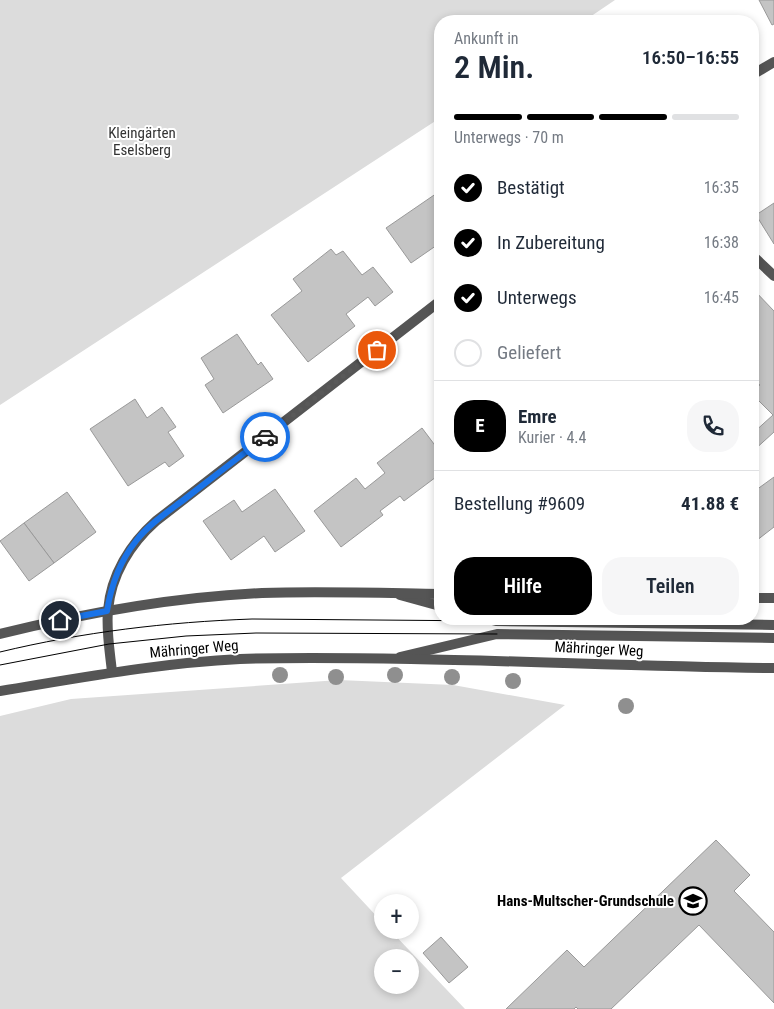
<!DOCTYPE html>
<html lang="de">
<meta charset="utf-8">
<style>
:root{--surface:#fff;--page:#f6f6f7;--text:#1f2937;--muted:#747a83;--line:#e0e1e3;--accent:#000}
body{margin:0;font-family:"Roboto Condensed",sans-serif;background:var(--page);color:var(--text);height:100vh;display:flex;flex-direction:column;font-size:19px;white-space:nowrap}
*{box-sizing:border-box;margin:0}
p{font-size:16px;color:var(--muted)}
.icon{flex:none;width:28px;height:28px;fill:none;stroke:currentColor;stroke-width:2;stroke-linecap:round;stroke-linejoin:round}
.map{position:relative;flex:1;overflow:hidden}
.drawer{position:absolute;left:434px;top:15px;width:325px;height:610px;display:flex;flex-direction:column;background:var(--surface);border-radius:20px;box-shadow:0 2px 8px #0003}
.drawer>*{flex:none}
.controls{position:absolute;left:374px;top:894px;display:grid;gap:10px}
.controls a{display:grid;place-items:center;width:45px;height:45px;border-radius:50%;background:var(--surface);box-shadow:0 2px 8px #0003;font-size:25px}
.pin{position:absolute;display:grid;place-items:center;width:42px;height:42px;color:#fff;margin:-21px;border:2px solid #fff;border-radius:50%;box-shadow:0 1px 5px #0007}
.courier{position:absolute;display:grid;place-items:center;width:50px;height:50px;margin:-25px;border:4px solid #1a73e8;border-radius:50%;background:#fff;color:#222;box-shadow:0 1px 6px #0007}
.head em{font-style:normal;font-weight:600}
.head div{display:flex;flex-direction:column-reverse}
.head{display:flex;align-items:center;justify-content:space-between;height:85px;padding:0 20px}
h1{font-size:32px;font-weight:600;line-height:38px}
.bar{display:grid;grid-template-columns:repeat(4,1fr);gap:8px 5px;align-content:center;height:60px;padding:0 20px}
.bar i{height:6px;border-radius:4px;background:var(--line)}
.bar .current{background:var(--accent)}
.bar p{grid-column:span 4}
.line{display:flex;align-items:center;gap:12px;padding:0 20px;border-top:1px solid var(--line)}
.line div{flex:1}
.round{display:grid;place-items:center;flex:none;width:52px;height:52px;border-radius:20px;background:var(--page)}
ol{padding:0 20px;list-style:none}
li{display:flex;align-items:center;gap:15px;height:55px}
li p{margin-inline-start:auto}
li .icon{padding:5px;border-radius:50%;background:var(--accent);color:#fff;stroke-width:4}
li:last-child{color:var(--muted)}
li i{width:28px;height:28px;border:2px solid var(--line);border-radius:50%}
.button{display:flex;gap:10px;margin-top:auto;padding:10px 20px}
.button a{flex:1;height:58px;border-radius:20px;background:var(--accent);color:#fff;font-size:20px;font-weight:600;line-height:58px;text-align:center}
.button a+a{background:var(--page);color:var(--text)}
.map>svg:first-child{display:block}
.green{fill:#dcdcdc;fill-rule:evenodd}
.building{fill:#c4c4c4;stroke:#999}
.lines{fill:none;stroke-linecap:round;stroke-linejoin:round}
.service{stroke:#555;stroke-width:10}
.minor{stroke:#555;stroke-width:10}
.tertiary{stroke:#555;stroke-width:10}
.tram{stroke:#000;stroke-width:1}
.tree{fill:#8f8f8f}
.done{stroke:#595959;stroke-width:5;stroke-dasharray:0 9}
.route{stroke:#1a73e8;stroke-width:6}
.labels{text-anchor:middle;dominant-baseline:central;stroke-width:4;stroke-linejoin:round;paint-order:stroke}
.park-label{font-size:15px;fill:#333;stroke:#fff}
.street-label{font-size:15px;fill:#000;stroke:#fff}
.poi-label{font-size:15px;font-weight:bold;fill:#000;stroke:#fff;text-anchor:end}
</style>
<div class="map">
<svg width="774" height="1009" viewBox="0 0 774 1009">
<rect width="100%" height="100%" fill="#fff"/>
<!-- green -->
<g class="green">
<path d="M0,0H615L584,21H440V118L0,405Z"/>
<path d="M339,680L453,685L565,705L341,878L382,922V930H390L465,1009H0V716L71,699ZM382,958H410V985H382Z"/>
</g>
<!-- building -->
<g class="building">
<path d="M759,0H774V24L772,25Z"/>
<path d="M440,191V243L411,263L386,228Z"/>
<path d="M774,203V244L756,215Z"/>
<path d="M331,249L336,255L343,251L362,275L373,267L393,292L375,306L368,297L346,314L355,326L308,362L271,315L302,291L293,279Z"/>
<path d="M752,288L774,311V432L752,452V434L773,415L752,394V392L760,385L752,377Z"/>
<path d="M237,334L258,365L261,362L273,379L223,413L205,385L214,379L201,358Z"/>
<path d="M135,399L147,418L162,407L176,427L168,432L184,456L169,467L165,462L128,486L90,429Z"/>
<path d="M422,428L440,452V474L404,501L400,496L380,511L383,515L341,547L314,511L356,478L365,489L385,473L377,463Z"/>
<path d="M774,477V527L752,544V493Z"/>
<path d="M275,489L305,531L275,552L264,536L231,560L203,521L234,500L242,512Z"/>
<path d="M67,492L96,532L54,563L24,523Z"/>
<path d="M24,523L54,563L29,581L0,541Z"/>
<path d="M716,840L750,875L734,891L774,932V1003L699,925L611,1009H578L576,1007L574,1009H506L567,950L584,967Z"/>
<path d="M441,937L468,967L449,983L423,953Z"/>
</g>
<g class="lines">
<!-- service -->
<g class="service">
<path d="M400,595L440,606"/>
<path d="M488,619L496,621L774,625"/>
<path d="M400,657L497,634L774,638"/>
</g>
<!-- minor -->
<g class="minor">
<path d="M752,75L774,62"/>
<path d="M752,255L774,276"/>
<path d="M112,672C110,652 106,631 108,610C111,575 130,544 156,521L440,301"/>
</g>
<!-- tertiary -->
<g class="tertiary">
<path d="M752,598H774"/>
<path d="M0,634C85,613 174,597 262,593C321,591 381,593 440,594"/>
<path d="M0,691C80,678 159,663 240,659C297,657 354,658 411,659C532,661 653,667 774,668"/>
</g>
<!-- tram -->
<g class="tram">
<path d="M0,652C83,632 167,622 252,619L496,621"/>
<path d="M0,665L109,644L186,636L256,633L497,634"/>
</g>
</g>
<!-- trees -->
<g class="tree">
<circle cx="280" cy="675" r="8"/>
<circle cx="395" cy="675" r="8"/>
<circle cx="336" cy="677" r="8"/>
<circle cx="452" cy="677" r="8"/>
<circle cx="513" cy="681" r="8"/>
<circle cx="626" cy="706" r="8"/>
</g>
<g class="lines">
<!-- done -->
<path class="done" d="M265,437L377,350"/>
<!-- route -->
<path class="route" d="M60,620L107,611C111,586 120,561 136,541C149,524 169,511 186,498C212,478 239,457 265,437"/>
</g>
<!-- icons -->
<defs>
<g id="school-ring" transform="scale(1.4375)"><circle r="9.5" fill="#fff" stroke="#000" stroke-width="1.5"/><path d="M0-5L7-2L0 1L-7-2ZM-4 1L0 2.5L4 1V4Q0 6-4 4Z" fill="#000"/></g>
</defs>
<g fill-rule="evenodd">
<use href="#school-ring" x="693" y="901"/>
</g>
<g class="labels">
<!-- park labels -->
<g class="park-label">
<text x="142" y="133">Kleingärten<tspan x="142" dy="17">Eselsberg</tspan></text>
</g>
<!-- street labels -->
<g class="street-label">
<text transform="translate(194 649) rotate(-5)">Mähringer Weg</text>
<text transform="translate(599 649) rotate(3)">Mähringer Weg</text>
</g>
<!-- poi labels -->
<g class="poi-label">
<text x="674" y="901">Hans-Multscher-Grundschule</text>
</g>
</g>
</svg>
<div class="controls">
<a>+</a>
<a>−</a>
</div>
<div class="pin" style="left:377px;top:350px;background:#ea580c"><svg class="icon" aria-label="bag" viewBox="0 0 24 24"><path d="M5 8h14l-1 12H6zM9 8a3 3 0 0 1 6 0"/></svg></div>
<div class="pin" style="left:60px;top:620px;background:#1f2937"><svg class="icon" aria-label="home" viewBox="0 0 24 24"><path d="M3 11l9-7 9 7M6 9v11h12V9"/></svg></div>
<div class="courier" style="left:265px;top:437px"><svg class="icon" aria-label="car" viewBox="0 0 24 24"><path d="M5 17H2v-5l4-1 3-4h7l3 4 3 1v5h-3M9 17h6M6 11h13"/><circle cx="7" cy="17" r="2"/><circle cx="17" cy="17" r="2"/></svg></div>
<section class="drawer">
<div class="head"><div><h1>2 Min.</h1><p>Ankunft in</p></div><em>16:50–16:55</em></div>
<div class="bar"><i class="current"></i><i class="current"></i><i class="current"></i><i></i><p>Unterwegs · 70 m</p></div>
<ol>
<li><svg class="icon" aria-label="check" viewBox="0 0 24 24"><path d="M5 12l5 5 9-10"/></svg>Bestätigt<p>16:35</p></li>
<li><svg class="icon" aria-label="check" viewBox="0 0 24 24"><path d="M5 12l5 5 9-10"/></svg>In Zubereitung<p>16:38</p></li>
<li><svg class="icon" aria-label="check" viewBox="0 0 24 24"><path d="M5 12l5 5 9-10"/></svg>Unterwegs<p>16:45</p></li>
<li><i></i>Geliefert</li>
</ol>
<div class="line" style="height:90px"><b class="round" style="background:var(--accent);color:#fff">E</b><div><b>Emre</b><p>Kurier · 4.4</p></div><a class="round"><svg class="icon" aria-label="phone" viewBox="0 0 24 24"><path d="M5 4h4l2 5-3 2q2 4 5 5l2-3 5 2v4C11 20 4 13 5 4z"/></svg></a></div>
<div class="line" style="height:65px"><div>Bestellung #9609</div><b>41.88 €</b></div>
<div class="button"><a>Hilfe</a><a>Teilen</a></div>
</section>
</div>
